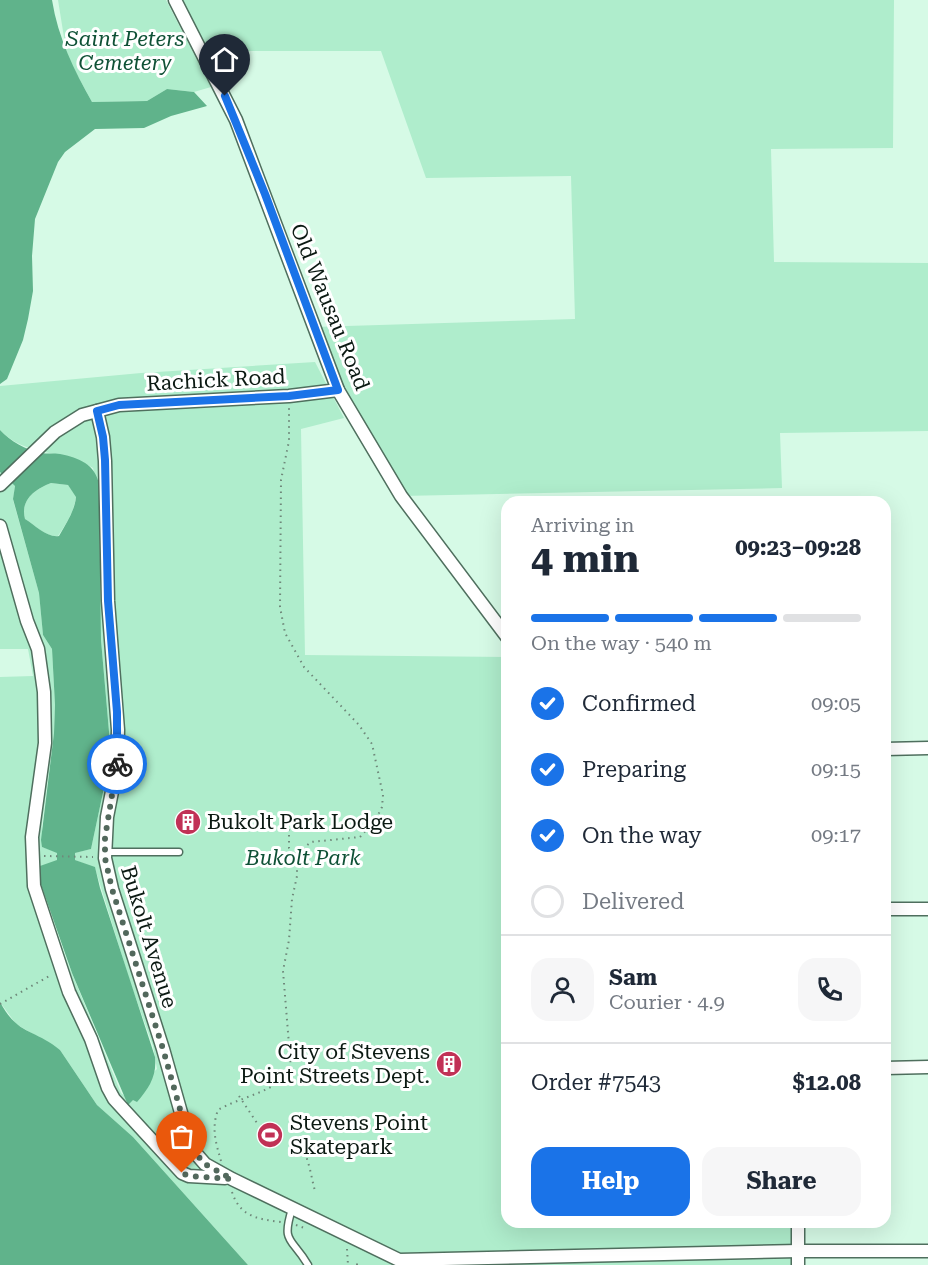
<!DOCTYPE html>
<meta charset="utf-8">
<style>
:root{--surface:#fff;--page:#f6f6f7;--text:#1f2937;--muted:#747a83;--line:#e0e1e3;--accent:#1a73e8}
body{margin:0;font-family:"Roboto Serif",serif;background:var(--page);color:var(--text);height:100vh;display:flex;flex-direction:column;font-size:22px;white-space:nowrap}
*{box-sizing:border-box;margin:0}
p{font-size:20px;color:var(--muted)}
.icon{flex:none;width:33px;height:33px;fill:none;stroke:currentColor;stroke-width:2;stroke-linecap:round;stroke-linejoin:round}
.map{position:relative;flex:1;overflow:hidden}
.side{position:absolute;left:501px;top:496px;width:390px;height:732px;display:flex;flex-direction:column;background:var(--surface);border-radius:18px;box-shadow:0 6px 24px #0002}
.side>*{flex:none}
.pin{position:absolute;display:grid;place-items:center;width:51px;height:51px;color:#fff;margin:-62px -26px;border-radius:50% 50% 50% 0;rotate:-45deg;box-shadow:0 0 6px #0007}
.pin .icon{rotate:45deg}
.courier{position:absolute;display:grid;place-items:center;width:60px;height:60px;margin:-30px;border:4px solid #1a73e8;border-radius:50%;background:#fff;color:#222;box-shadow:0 2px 8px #0007}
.overview em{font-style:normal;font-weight:700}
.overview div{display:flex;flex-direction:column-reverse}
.overview{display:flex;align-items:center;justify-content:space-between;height:102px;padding:0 30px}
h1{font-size:39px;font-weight:700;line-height:45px}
.bar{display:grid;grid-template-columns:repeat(4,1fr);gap:9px 6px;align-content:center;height:72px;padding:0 30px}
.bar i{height:8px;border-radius:4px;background:var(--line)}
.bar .on{background:var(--accent)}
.bar p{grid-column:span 4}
.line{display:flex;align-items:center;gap:15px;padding:0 30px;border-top:2px solid var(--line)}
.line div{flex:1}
.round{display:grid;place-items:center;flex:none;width:63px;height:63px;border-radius:18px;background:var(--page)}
ol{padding:0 30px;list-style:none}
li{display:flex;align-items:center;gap:18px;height:66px}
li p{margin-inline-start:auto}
li .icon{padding:6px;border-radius:50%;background:var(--accent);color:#fff;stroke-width:4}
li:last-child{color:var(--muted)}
li i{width:33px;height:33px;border:3px solid var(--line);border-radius:50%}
.cta{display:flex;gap:12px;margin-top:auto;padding:12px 30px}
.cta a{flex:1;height:69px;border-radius:18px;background:var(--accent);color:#fff;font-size:24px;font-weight:700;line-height:69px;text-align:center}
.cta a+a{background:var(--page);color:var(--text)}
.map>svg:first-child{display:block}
.green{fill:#afedcc}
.water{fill:#60b38b;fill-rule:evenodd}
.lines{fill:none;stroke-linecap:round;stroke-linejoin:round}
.service-casing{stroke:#4f6f5e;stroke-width:9}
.minor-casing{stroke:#4f6f5e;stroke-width:15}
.path{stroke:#6f887a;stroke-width:2;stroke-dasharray:1.5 4.5;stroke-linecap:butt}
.service{stroke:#fff;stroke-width:6}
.minor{stroke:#fff;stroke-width:12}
.done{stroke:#52685c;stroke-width:6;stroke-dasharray:0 10.8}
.route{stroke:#1a73e8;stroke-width:8}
.labels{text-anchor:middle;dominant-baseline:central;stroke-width:6;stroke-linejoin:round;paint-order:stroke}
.park-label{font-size:21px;font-style:italic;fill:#0f5136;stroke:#fff}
.street-label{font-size:21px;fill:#0b1912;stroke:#fff}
.poi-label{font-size:21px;fill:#0b1912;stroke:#fff;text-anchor:start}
</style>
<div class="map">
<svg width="928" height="1265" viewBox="0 0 928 1265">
<rect width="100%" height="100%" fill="#d6fae6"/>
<!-- green -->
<g class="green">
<path d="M58,0H166L211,87L194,92L167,89L147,101L92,102L67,56Z"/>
<path d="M171,0H894L893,148L771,149L774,262L928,263V431L780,433L782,488L401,496L343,388L314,327L575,319L571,176L426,178L381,51H201Z"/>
<path d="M315,362L344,418L301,429L305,655L507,657V1222L791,1223L792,1265H248L133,1137L97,1105L60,1050L16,1024L0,1002V677L33,676L28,649H0V472L15,486L13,500L39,593L43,635L52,649L55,705L54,733L42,825V847L57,852V860L45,900L69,966L121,1093L126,1097L157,1069L153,1046L130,982L95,868L75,860L74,853L91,849L105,783L110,743L101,640L99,532L100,499L93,468C63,449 25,457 0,430V386L141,373Z"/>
<path d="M51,483L68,485L76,496C75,510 66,524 58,536C47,538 35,525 25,519C20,500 35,489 51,483Z"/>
</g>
<!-- water -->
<g class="water">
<path d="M0,0H52C58,38 74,70 92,102L147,101L167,89L194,92L207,106L171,116L144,128L95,129L65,152L58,162L35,219L32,256L33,291L28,319L23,340L7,379L0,384Z"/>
<path d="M0,430C11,442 25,449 41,453C47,454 54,453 60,454C79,458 95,464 99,484L101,640L110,743L105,783L91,849L75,853V860L95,867L100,888L155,1057C157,1076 149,1088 137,1102L133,1100L128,1105L72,973L38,876L40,866L57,860V853L42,847L41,840L54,733L55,705L52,649L43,635L39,593L13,499L15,486L0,472ZM51,483L68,485L76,497C75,510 66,524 59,536C47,538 35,525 25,519C20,500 35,489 51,483Z"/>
<path d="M0,1002C18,1036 35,1029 60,1050L97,1105L133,1137L248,1265H0Z"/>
</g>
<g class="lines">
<!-- service casing -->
<g class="service-casing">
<g id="service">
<path d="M105,852H179"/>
<path d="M292,1209C281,1244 292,1237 308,1265"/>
</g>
</g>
<!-- minor casing -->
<g class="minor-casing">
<g id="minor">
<path d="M175,0L236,120L338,390L401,496L507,637"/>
<path d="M97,411L103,437L105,461L108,601L118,730L117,766L107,817L105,858L112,889L163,1049L191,1148L205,1164L232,1179L399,1260L798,1251H928"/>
<path d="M0,485L55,432L82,415L119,405L289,396L338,390"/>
<path d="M0,526L27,621L38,649L44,692L45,743L32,837L34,886L69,992L91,1039L108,1088L114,1099L182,1173L189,1176L225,1178"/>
<path d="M885,749L928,748"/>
<path d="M885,909H928"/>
<path d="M885,1068L928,1067"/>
<path d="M798,1222V1265"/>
</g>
</g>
<!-- path -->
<g class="path">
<path d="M289,829V848L297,859"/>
<path d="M44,856L93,857"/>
<path d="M0,1004L51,975"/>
<path d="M239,1096L257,1123"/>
<path d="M301,1148C308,1153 312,1181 315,1191"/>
<path d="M221,1161C216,1143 211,1129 218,1110C239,1097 280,1091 291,1069L283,971L289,940L292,899L297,876V861L305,847L311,842L360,837L376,819L382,807L383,795L372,744L359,725L304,667L285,633L280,607L281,480L289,441V407"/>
<path d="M232,1192C240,1217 258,1219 281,1222"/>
<path d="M296,1225L307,1229"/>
<path d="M347,1249L348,1265"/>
<path d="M357,1265V1262"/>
</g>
<!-- service -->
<use href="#service" class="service"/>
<!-- minor -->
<use href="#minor" class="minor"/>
</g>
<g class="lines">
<!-- done -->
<path class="done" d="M117,764L105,838V858L112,889L163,1049L191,1148L205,1164L232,1179L189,1176L182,1173"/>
<!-- route -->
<path class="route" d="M117,764V712L108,601L105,460L103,437L97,411L119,405L289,396L338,390L265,194L225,96"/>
</g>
<!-- icons -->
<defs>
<g id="building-disc" transform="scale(1.35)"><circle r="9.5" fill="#c13156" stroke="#fff"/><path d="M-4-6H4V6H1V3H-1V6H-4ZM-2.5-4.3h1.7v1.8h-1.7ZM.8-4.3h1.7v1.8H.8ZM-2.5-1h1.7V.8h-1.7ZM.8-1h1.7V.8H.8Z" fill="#fff"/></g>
<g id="stadium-disc" transform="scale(1.35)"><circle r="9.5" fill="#c13156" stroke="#fff"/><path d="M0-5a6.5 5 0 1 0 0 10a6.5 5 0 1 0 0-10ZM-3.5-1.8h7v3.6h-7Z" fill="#fff"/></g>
</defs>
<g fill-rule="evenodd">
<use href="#building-disc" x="188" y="822"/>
<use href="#building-disc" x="449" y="1064"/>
<use href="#stadium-disc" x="270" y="1135"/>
</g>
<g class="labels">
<!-- park labels -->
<g class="park-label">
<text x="125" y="39">Saint Peters<tspan x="125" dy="24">Cemetery</tspan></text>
<text x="303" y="858">Bukolt Park</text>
</g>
<!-- street labels -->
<g class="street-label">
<text transform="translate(330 307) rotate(68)">Old Wausau Road</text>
<text transform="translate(216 380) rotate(-3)">Rachick Road</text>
<text transform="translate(149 937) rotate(73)">Bukolt Avenue</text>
</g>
<!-- poi labels -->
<g class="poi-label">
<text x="207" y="822">Bukolt Park Lodge</text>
<text x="430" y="1052" text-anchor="end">City of Stevens<tspan x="430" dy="24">Point Streets Dept.</tspan></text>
<text x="290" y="1123">Stevens Point<tspan x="290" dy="24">Skatepark</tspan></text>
</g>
</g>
</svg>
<div class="pin" style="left:182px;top:1173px;background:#ea580c"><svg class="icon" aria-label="bag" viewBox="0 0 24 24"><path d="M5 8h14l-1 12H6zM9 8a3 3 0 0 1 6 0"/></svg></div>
<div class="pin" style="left:225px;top:96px;background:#1f2937"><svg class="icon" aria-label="home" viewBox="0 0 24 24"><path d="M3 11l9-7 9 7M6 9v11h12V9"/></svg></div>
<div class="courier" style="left:117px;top:764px"><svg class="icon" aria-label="bike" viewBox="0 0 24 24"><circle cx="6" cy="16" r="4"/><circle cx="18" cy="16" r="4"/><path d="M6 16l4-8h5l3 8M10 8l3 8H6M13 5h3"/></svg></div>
<section class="side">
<div class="overview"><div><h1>4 min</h1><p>Arriving in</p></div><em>09:23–09:28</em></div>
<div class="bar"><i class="on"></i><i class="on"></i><i class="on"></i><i></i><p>On the way · 540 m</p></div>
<ol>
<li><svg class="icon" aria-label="check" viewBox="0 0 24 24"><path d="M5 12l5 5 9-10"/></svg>Confirmed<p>09:05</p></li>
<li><svg class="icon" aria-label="check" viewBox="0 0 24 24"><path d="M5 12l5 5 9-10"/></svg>Preparing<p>09:15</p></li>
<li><svg class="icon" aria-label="check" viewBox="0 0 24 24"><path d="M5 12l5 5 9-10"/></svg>On the way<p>09:17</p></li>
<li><i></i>Delivered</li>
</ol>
<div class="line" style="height:108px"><a class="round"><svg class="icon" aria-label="person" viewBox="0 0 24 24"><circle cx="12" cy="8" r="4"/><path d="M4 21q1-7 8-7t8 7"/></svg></a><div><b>Sam</b><p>Courier · 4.9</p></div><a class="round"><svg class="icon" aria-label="phone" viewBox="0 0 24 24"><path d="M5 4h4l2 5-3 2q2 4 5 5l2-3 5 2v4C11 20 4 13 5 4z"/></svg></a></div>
<div class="line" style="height:78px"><div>Order #7543</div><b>$12.08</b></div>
<div class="cta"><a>Help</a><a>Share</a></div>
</section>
</div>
